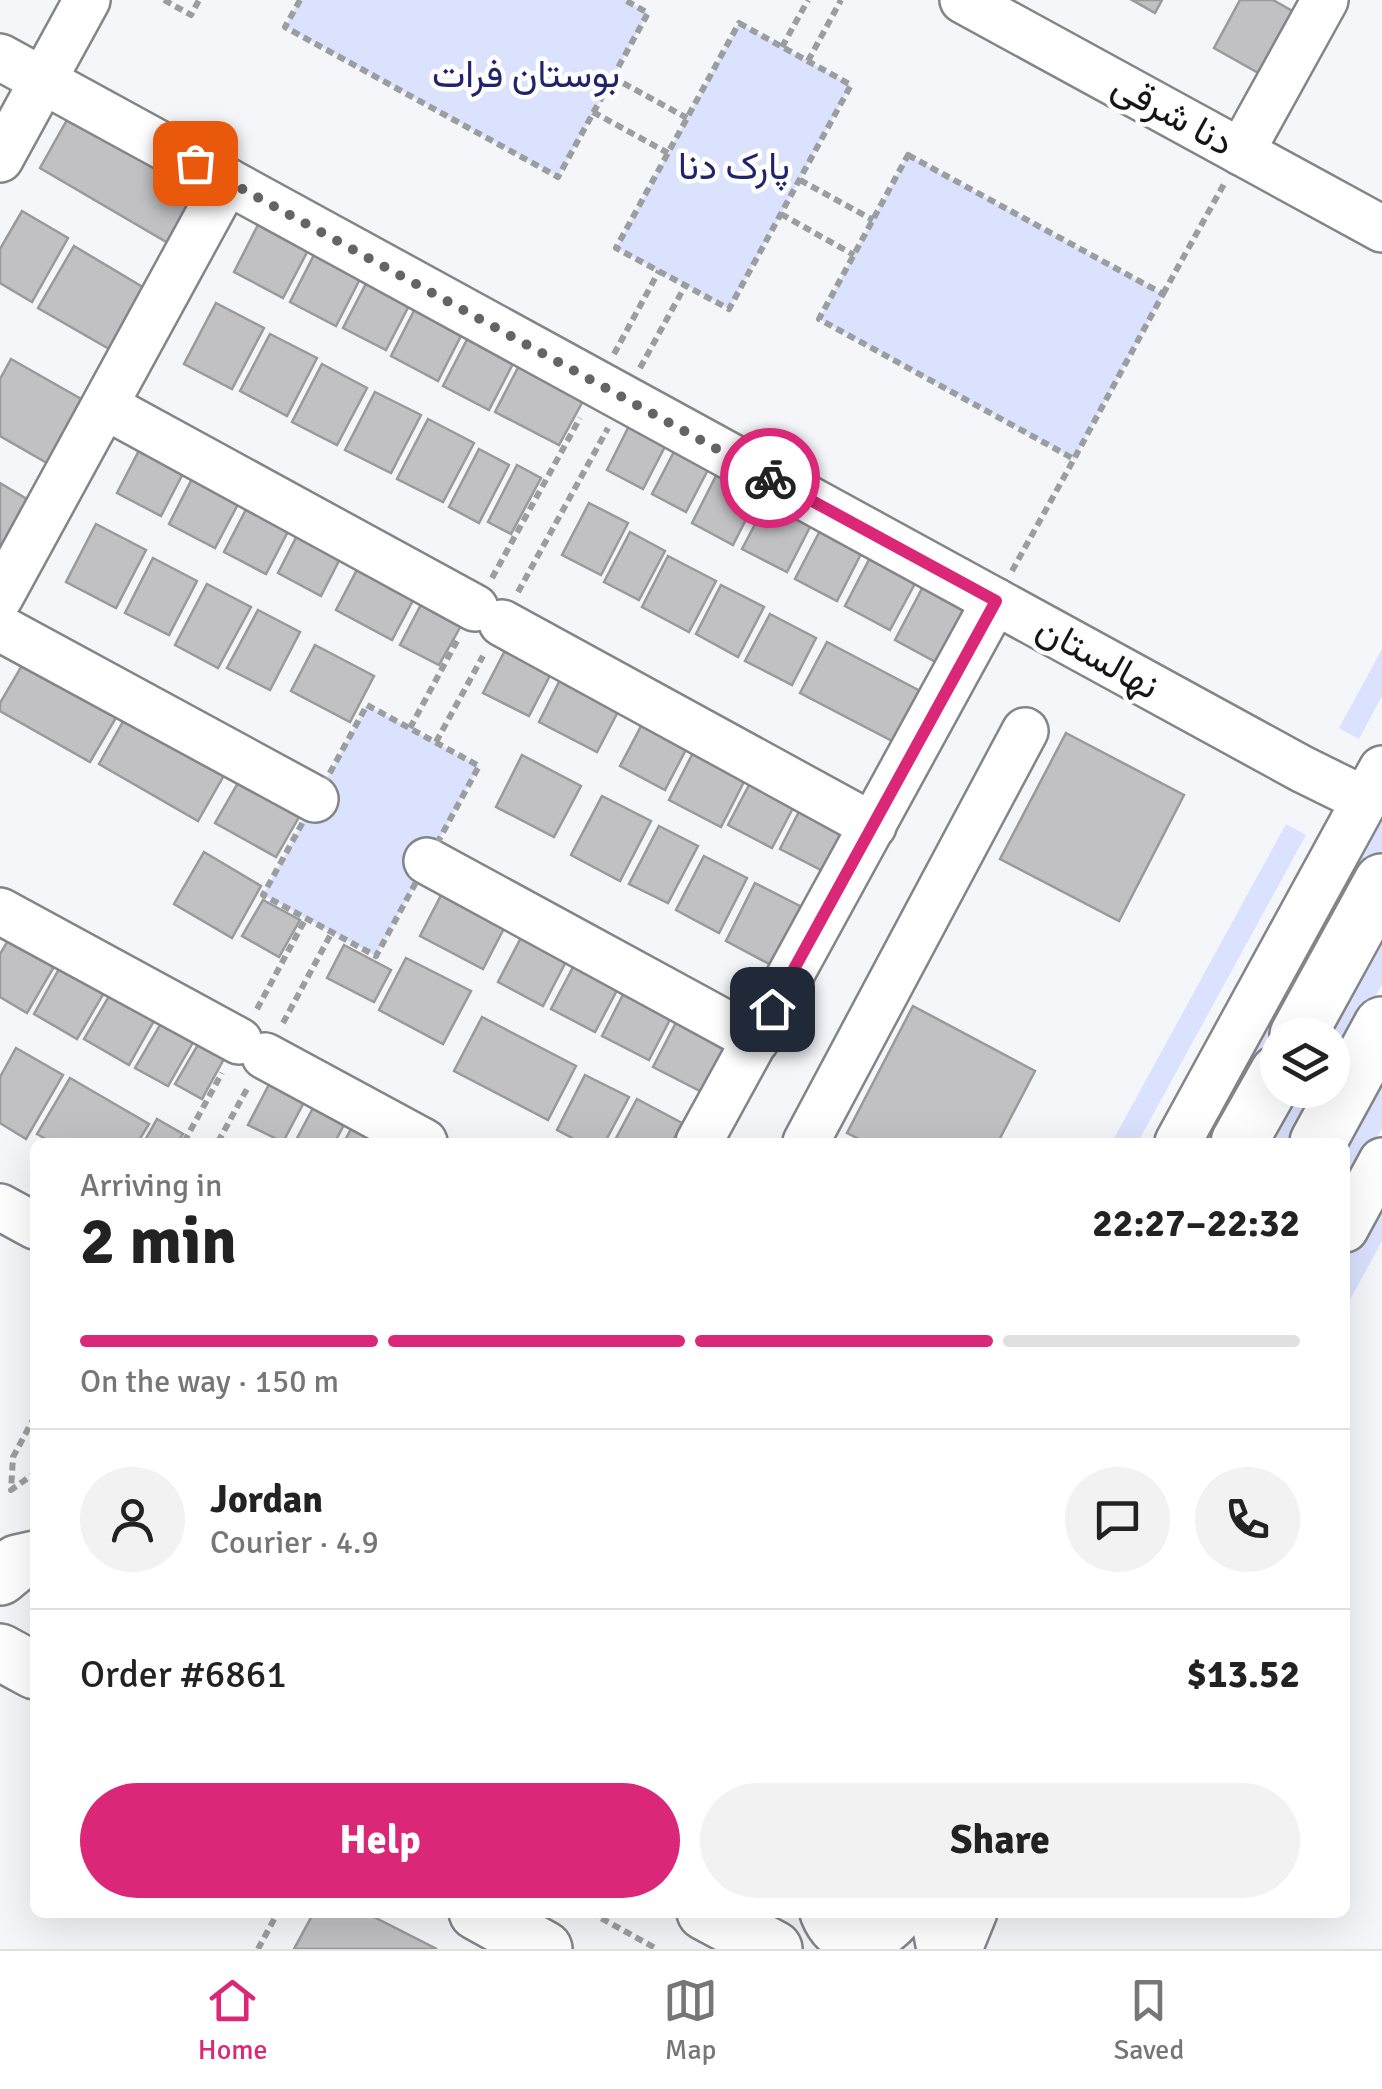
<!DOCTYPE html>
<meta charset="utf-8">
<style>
:root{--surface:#fff;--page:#f2f2f2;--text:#222;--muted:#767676;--line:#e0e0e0;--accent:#db2777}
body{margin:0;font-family:Signika,Vazirmatn,sans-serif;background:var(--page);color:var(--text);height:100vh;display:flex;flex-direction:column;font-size:38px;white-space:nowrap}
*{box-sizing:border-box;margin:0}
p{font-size:32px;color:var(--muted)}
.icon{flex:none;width:55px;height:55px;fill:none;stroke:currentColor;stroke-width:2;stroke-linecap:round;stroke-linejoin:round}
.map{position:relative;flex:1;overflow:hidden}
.drawer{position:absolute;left:30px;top:1138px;width:1320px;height:780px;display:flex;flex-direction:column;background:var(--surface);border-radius:15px;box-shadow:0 10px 40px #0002}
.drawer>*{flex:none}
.controls{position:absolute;left:1260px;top:1018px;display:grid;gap:20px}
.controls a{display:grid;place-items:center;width:90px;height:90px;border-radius:50%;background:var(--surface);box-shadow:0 10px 40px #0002;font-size:50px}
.pin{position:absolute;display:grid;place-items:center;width:85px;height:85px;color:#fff;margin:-42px;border-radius:20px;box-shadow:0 5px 15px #0006}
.courier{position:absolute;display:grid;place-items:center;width:100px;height:100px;margin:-50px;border:8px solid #db2777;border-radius:50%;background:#fff;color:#222;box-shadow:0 2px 12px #0007}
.overview em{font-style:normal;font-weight:700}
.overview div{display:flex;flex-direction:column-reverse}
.overview{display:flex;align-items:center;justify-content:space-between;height:170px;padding:0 50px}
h1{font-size:65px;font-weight:700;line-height:75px}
.bar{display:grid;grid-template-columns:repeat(4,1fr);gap:15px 10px;align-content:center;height:120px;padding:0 50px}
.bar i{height:12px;border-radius:8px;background:var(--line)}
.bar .on{background:var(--accent)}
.bar p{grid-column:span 4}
.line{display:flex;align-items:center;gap:25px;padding:0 50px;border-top:2px solid var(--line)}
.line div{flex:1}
.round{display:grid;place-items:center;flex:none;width:105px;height:105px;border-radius:52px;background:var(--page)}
.cta{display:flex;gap:20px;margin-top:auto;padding:20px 50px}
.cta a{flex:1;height:115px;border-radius:60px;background:var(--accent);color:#fff;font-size:40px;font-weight:700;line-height:115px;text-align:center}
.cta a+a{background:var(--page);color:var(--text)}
.tabs{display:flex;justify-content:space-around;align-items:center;height:140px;border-top:2px solid var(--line);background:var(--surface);font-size:28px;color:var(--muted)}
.tabs a{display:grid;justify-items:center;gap:5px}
.tabs .on{color:var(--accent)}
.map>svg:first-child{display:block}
.green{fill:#dbe2fe}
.building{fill:#c1c1c4;stroke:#9a9a9d;stroke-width:2.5}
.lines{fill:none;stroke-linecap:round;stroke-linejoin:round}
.minor-casing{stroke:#848588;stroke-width:50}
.major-casing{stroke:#848588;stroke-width:60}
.path{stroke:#9c9d9f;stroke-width:6;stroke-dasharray:8 5;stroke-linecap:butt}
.minor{stroke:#fff;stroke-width:45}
.major{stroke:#fff;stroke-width:55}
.done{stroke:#636465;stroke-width:10;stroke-dasharray:0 18}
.route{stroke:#db2777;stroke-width:12}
.labels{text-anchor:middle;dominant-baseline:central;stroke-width:9;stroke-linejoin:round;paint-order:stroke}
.park-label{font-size:38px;fill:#21246b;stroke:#fff}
.street-label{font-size:38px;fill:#151516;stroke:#fff}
</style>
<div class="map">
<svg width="1382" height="1949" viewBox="0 0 1382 1949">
<rect width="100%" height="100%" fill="#f5f6f9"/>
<!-- green -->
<g class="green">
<path d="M300,0H625L648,13L558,177L285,27Z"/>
<path d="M739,23L851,85L729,309L616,248Z"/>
<path d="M908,155L1163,294L1074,459L819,319Z"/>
<path d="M1382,649V696L1359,739L1339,728Z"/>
<path d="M367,705L479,766L376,956L263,895Z"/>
<path d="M1382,787V850L1222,1142H1188Z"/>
<path d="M1286,824L1306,835L1138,1142H1112Z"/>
<path d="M1382,907V984L1333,1075L1332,1035H1312Z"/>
<path d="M1382,1066V1128L1345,1196V1142Z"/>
<path d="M1282,1090H1324L1295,1142H1253Z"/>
<path d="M1382,1194V1241L1345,1309V1262Z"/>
</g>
<!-- building -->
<g class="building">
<path d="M1132,0H1162L1155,13Z"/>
<path d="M1240,0H1273L1296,13L1262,75L1214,48Z"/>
<path d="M76,104L207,176L168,243L40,168Z"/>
<path d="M22,211L68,238L32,302L0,283V249Z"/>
<path d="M264,213L314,239L283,298L234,272Z"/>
<path d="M319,245L365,269L336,326L290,302Z"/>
<path d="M74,246L146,289L111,350L38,308Z"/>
<path d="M371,274L414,296L386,350L343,328Z"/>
<path d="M419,301L466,326L438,381L391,356Z"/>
<path d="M216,303L264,328L232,389L184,364Z"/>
<path d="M472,330L518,354L489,410L443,386Z"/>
<path d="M270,334L317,358L287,416L240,391Z"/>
<path d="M524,356L589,390L559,445L495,412Z"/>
<path d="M11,359L90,404L54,467L0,436V379Z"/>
<path d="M322,364L367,388L337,445L292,422Z"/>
<path d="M375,392L421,415L391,473L345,450Z"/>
<path d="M635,414L672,433L643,489L607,470Z"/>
<path d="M428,419L474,443L443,502L397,479Z"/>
<path d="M146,437L190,460L161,516L117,493Z"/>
<path d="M677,446L711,464L686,512L652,494Z"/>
<path d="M479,449L509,465L479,523L449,507Z"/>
<path d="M199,465L246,489L215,548L169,524Z"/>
<path d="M517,465L541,478L511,534L488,522Z"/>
<path d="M720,468L761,490L733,545L692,523Z"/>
<path d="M0,483L37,505L0,569Z"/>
<path d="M254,494L296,516L266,574L224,552Z"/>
<path d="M770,496L814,519L787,572L742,549Z"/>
<path d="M589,503L628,523L601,575L562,555Z"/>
<path d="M304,522L347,545L321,596L278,573Z"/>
<path d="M96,524L146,550L116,608L66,582Z"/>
<path d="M822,527L864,548L837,601L795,579Z"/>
<path d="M630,532L665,551L639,600L604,582Z"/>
<path d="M873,552L919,576L890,630L845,606Z"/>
<path d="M668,556L716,581L689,632L642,607Z"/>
<path d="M153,558L197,581L169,635L125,613Z"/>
<path d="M362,560L419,589L392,640L336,610Z"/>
<path d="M925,583L973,608L943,666L895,640Z"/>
<path d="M207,584L251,607L218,668L175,645Z"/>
<path d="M721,585L764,607L738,657L696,634Z"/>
<path d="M427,593L467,615L439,665L400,645Z"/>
<path d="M258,610L300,632L270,690L227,668Z"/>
<path d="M770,614L816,638L792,685L745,661Z"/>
<path d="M512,637L558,660L529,716L483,693Z"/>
<path d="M827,642L924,693L898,744L800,693Z"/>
<path d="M315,645L374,676L350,722L291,691Z"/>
<path d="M27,657L120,711L90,762L0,711V703Z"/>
<path d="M563,674L622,704L597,752L539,722Z"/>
<path d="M128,713L227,770L198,821L99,764Z"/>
<path d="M648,713L693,736L665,790L620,766Z"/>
<path d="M1066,733L1184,795L1119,921L1000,859Z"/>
<path d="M699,741L751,768L721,827L669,800Z"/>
<path d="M522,755L581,786L554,837L496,807Z"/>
<path d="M758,768L802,791L772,848L728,825Z"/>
<path d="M246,769L306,805L276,857L215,823Z"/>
<path d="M602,796L651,821L620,881L571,855Z"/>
<path d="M807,796L851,819L823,871L780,849Z"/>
<path d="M659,826L698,846L668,903L629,884Z"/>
<path d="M204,852L261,886L232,938L174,904Z"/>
<path d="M704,856L747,878L719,933L676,910Z"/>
<path d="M450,878L513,911L483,969L420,936Z"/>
<path d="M755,883L802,907L773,966L726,941Z"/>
<path d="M263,900L300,920L279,957L242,936Z"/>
<path d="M527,926L572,950L543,1006L498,982Z"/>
<path d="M12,934L58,960L27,1013L0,997V954Z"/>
<path d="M344,945L391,970L374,1002L327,978Z"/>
<path d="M580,954L624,977L595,1032L551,1009Z"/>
<path d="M406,958L471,991L443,1044L379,1010Z"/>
<path d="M64,960L108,986L77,1039L34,1014Z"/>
<path d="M630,981L677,1006L649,1060L602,1036Z"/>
<path d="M115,986L159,1012L129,1065L84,1039Z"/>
<path d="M913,1006L1035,1071L998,1142H865L847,1133Z"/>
<path d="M684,1007L733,1032L702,1092L653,1067Z"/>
<path d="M167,1013L199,1032L168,1086L135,1068Z"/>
<path d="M482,1017L576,1066L548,1120L454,1071Z"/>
<path d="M206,1031L231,1046L202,1099L175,1084Z"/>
<path d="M16,1048L63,1075L26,1139L0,1123V1077Z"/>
<path d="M277,1069L312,1087L283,1142L248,1125Z"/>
<path d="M585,1075L629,1097L605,1142H580L557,1130Z"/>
<path d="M70,1078L149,1124L138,1142H51L37,1134Z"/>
<path d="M320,1095L351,1111L335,1142H295Z"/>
<path d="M637,1099L682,1123L672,1142H614Z"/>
<path d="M157,1119L183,1134L178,1142H144Z"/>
<path d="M356,1120L400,1142H344Z"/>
<path d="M314,1912H364L437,1949H294Z"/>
</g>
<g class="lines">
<!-- minor casing -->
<g class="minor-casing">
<g id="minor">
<path d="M963,0L1382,229"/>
<path d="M0,57L1302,769L1365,800"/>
<path d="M1241,152L1325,0"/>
<path d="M0,159L87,0"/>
<path d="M105,406L475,608"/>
<path d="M0,597L227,181"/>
<path d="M502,623L873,826"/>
<path d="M0,628L315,799"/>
<path d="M427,861L756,1040"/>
<path d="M0,911L239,1041"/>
<path d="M265,1056L424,1142"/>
<path d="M699,1142L995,601"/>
<path d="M806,1142L1025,731"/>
<path d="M1178,1142L1382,769"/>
<path d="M0,1207L35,1226"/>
<path d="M1345,1229L1382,1161"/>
<path d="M959,1949L974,1912"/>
</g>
</g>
<!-- major casing -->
<g class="major-casing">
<g id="major">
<path d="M1298,1035L1382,882"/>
<path d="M1239,1142L1278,1073"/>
<path d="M1318,1142L1382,1025"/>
<path d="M0,1577L17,1563L35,1559"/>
<path d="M0,1652L35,1671"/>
<path d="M477,1912L544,1949"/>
<path d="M705,1912L774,1949"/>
<path d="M828,1912C842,1947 874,1940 895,1916"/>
<path d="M938,1912L945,1949"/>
</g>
</g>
<!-- path -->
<g class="path">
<path d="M164,0L191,15L199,0"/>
<path d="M300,0L285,27L558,177L648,13L625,0"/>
<path d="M739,23L851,85L729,309L616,248Z"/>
<path d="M782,47L808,0"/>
<path d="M808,61L841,0"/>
<path d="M612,77L687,118"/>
<path d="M593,112L668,153"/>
<path d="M908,155L1163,294L1074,459L819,319Z"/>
<path d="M800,180L873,220"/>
<path d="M781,214L854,255"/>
<path d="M1163,294L1224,184"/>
<path d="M614,354L659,271"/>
<path d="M640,368L685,286"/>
<path d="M1012,571L1074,459"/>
<path d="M492,578L580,418"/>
<path d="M518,592L608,428"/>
<path d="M367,705L479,766L376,956L263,895Z"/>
<path d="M410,728L457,641"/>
<path d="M436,742L483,656"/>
<path d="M257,1009L306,918"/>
<path d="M283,1023L332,932"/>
<path d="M184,1142L222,1073"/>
<path d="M218,1142L248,1087"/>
<path d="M35,1416L13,1457L11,1490L35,1473"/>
<path d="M590,1912L657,1949"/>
<path d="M258,1949L278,1912"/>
</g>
<!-- minor -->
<use href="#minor" class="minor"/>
<!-- major -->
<use href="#major" class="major"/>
</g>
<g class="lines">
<!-- done -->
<path class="done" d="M195,163L770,478"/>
<!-- route -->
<path class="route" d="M770,478L996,601L772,1009"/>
</g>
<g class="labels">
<!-- park labels -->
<g class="park-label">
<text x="526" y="74">بوستان فرات</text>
<text x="734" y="166">پارک دنا</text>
</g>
<!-- street labels -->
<g class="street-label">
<text transform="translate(1173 114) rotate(29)">دنا شرقی</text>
<text transform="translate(1098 657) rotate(29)">نهالستان</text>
</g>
</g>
</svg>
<div class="controls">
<a><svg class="icon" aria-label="layers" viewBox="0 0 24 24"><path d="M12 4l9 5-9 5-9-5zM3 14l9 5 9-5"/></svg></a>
</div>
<div class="pin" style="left:195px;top:163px;background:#ea580c"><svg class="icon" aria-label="bag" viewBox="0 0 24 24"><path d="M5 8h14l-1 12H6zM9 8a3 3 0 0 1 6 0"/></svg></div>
<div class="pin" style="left:772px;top:1009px;background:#1f2937"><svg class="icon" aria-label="home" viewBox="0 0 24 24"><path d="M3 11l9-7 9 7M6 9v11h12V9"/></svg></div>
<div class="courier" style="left:770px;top:478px"><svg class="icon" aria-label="bike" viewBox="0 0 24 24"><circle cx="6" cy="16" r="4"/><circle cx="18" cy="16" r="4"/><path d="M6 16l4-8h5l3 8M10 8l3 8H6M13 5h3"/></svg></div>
<section class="drawer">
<div class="overview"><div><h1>2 min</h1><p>Arriving in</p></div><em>22:27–22:32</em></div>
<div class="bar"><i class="on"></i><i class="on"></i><i class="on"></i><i></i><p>On the way · 150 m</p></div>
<div class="line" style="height:180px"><a class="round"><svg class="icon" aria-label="person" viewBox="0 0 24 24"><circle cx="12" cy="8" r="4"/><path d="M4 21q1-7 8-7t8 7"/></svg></a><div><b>Jordan</b><p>Courier · 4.9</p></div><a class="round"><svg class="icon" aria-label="chat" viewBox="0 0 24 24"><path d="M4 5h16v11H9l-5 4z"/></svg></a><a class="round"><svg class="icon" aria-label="phone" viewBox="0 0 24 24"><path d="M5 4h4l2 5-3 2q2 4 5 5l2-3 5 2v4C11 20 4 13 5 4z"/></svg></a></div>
<div class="line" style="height:130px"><div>Order #6861</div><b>$13.52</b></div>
<div class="cta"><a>Help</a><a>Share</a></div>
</section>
</div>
<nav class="tabs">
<a class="on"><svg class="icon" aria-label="home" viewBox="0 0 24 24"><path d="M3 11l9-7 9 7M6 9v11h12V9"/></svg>Home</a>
<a><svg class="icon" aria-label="map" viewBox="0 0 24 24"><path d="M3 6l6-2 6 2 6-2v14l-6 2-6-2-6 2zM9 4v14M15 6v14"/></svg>Map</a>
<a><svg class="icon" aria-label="saved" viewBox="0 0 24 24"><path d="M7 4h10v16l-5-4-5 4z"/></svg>Saved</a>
</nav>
